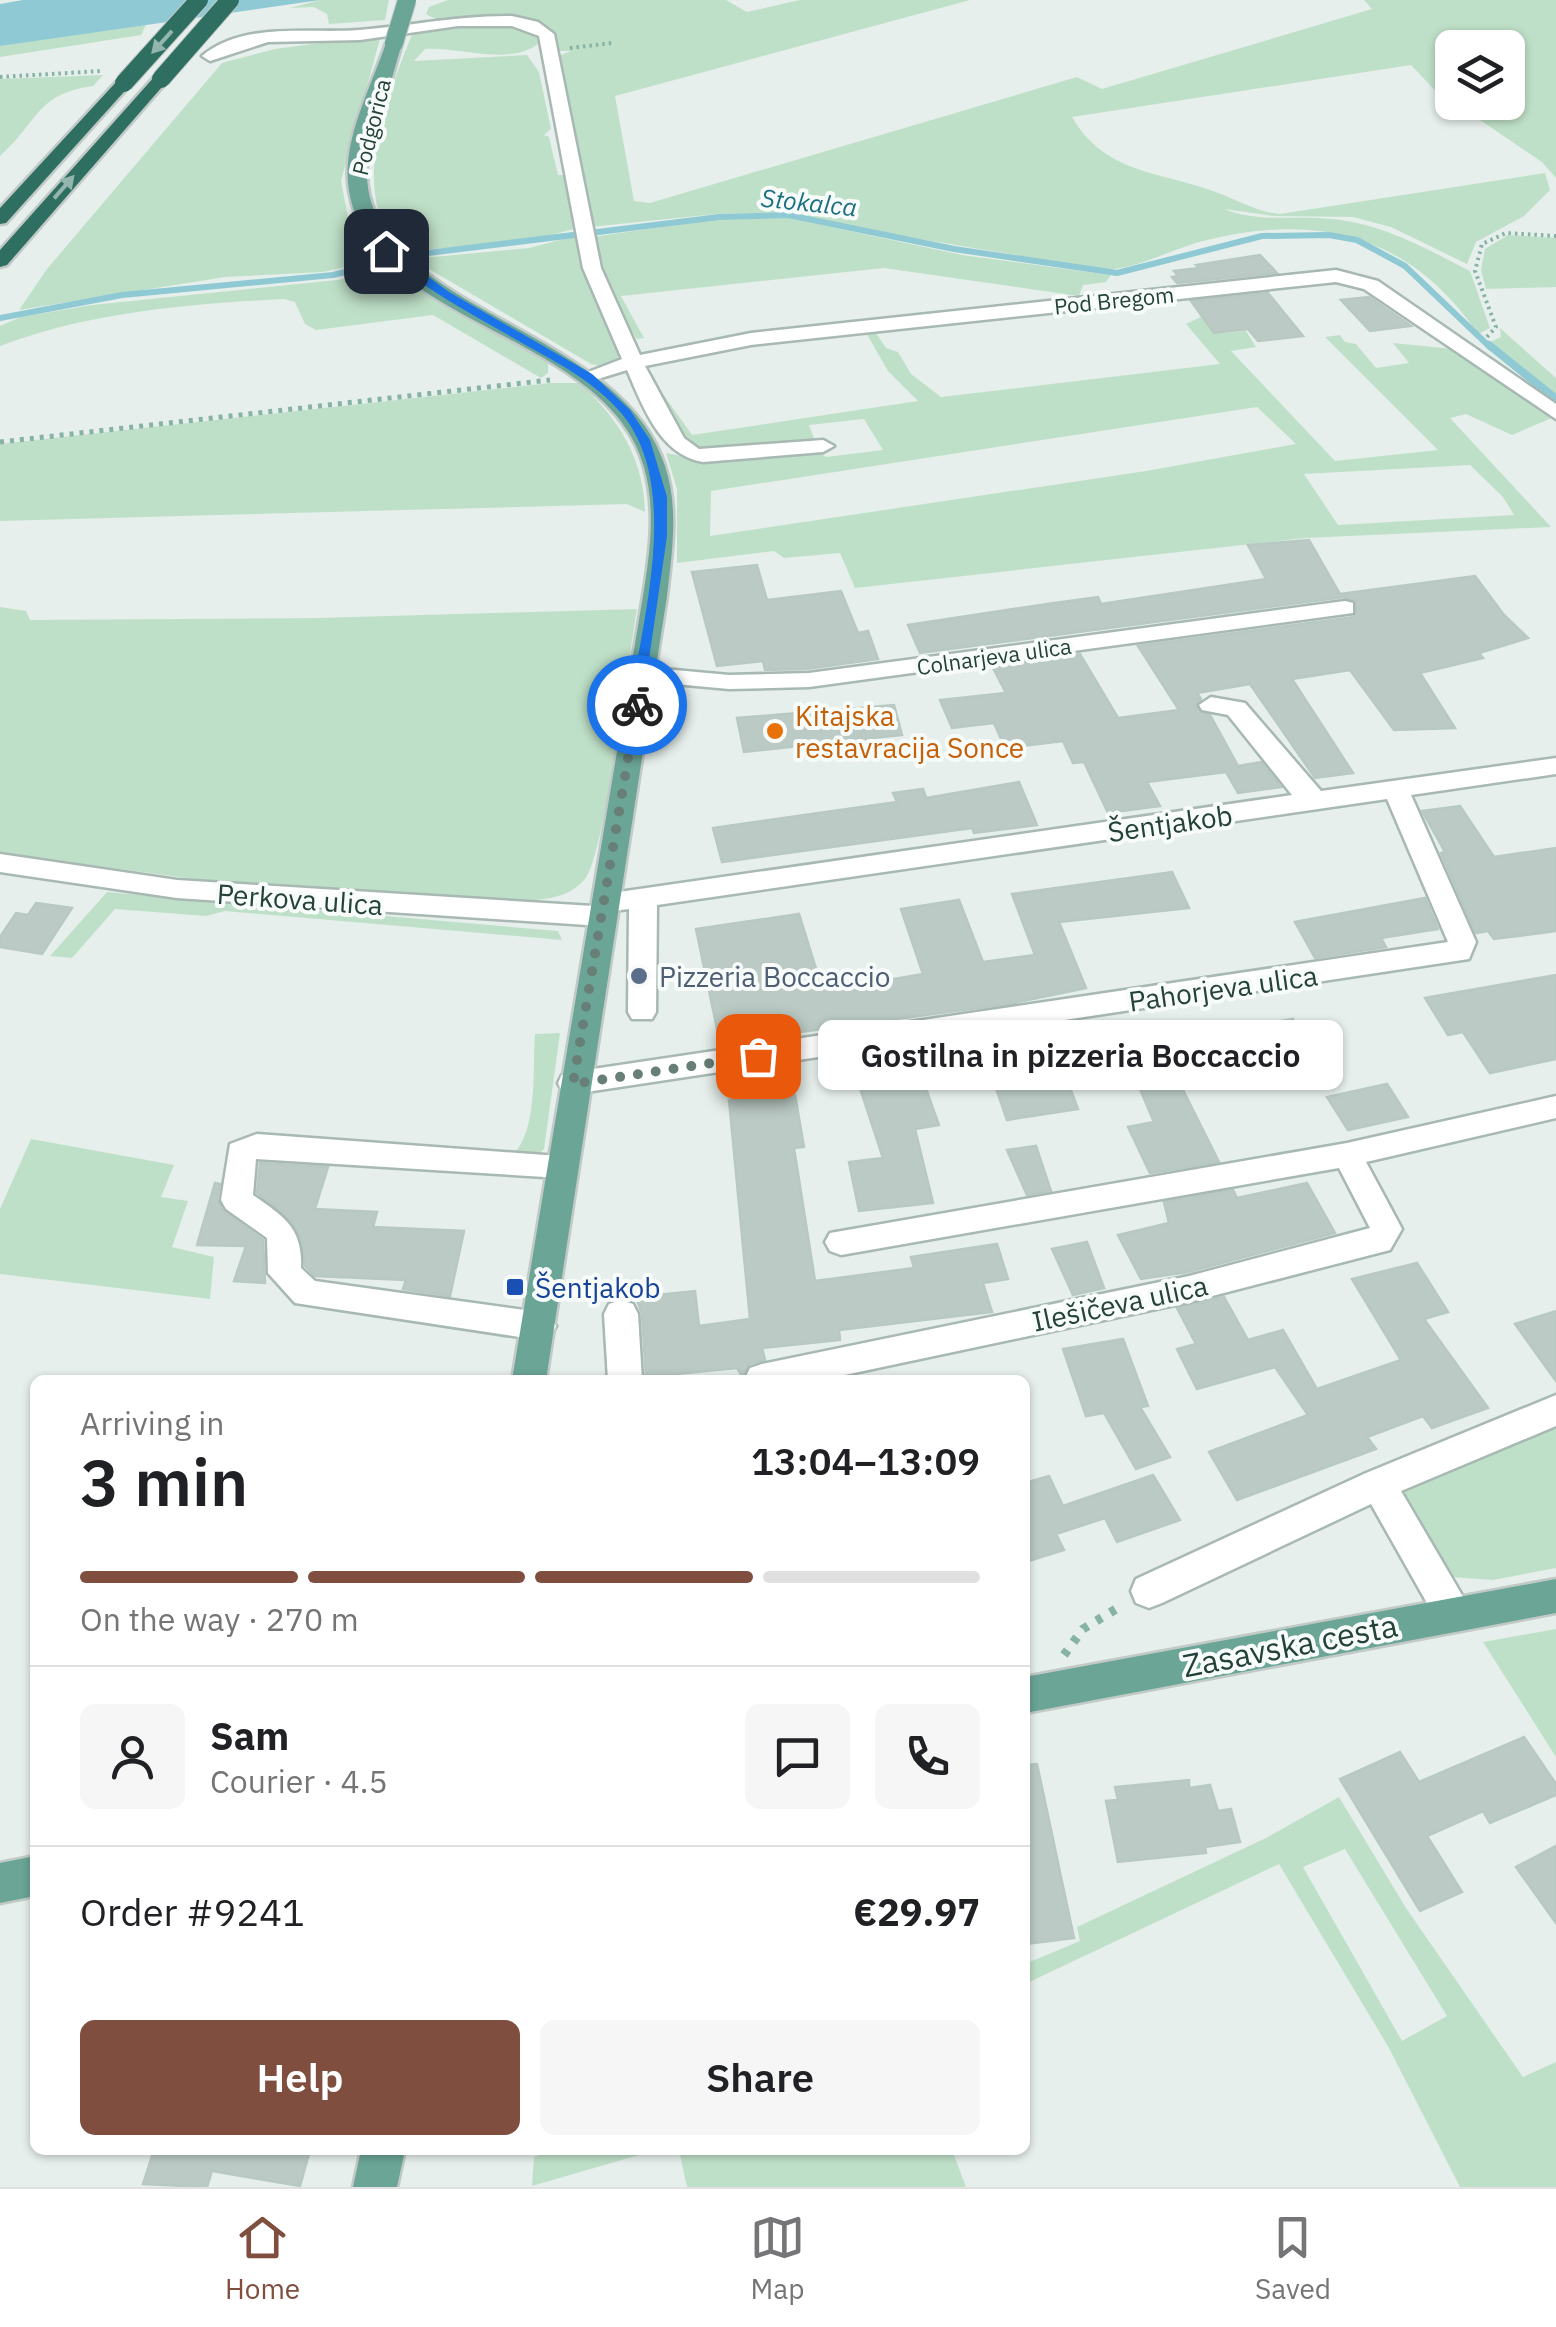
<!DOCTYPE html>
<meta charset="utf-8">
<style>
:root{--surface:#fff;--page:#f6f6f6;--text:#202124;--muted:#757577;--line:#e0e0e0;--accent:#7f4e3f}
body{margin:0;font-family:"IBM Plex Sans",sans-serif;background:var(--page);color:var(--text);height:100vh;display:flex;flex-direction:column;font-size:38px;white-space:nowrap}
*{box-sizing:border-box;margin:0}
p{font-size:32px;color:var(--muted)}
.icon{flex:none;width:55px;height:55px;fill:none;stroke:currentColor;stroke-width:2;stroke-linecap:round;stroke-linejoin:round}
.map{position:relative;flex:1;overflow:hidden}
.details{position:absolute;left:30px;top:1375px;width:1000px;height:780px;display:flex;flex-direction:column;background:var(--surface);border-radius:15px;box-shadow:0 2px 8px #0004}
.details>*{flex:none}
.controls{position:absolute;left:1435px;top:30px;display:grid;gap:20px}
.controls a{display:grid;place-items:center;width:90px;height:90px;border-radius:15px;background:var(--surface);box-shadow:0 2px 8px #0004;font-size:50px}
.pin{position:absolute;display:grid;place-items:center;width:85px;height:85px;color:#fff;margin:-42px;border-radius:20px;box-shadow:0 5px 15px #0006}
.courier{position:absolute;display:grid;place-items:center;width:100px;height:100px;margin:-50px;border:8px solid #1a73e8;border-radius:50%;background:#fff;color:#222;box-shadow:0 2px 12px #0007}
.bubble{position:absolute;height:70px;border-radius:15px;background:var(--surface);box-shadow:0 2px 8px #0004;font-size:32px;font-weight:600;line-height:70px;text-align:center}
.overview em{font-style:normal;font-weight:600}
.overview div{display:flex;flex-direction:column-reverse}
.overview{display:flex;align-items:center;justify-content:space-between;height:170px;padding:0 50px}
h1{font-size:65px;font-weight:600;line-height:75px}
.bar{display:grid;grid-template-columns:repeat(4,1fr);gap:15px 10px;align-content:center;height:120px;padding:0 50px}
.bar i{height:12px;border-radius:8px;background:var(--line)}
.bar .current{background:var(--accent)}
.bar p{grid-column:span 4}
.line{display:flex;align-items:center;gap:25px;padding:0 50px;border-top:2px solid var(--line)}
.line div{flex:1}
.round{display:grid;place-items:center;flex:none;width:105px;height:105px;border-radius:15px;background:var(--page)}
.cta{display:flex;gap:20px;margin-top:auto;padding:20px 50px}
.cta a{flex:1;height:115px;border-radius:15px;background:var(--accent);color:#fff;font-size:40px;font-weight:600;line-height:115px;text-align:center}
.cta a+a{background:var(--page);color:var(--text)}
.tab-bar{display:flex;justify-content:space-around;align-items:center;height:140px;border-top:2px solid var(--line);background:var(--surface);font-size:28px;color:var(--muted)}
.tab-bar a{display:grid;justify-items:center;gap:5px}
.tab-bar .current{color:var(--accent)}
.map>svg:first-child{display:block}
.green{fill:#bfe0c8;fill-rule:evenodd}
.water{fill:#8ec9d4}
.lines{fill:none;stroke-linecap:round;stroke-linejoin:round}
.stream-far1{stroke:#8ec9d4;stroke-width:6}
.stream{stroke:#8ec9d4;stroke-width:8}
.building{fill:#bbcac4;stroke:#b8c9c2;stroke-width:2.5}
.minor-casing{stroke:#a8b8b2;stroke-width:5}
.major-casing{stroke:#c2cac8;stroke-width:5}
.highway-casing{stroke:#c2cac8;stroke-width:5}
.path-far2{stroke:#86b3a5;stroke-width:4;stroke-dasharray:2.5 4;stroke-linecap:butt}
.path-far1{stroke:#86b3a5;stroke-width:5;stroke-dasharray:4 6;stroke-linecap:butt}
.path{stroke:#86b3a5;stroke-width:9;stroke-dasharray:6 10;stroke-linecap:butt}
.minor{fill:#fff;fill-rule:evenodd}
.major{fill:#6aa596;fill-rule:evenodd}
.highway{fill:#2f6f62;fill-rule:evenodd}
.major-bridge-casing{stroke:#c2cac8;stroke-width:20;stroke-linecap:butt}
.highway-bridge-casing{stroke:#c2cac8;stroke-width:20;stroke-linecap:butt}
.major-bridge{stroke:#6aa596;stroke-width:18}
.highway-bridge{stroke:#2f6f62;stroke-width:18}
.oneway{fill:#93b5ae}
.route{fill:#1a73e8}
.done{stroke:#687f78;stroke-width:10;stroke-dasharray:0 18}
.food-dot{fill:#e8710a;stroke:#f7fbf9;stroke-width:4}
.service-dot{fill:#5c6f8a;stroke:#f7fbf9;stroke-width:4}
.transit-dot{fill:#1a4fb4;stroke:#f7fbf9;stroke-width:4}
.labels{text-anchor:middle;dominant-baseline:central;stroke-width:8;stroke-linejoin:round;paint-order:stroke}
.far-street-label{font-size:22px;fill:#24423a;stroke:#f7fbf9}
.far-water-label{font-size:25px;font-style:italic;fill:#1c6f80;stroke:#f7fbf9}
.food-label{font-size:28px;fill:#c56008;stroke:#f7fbf9;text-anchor:start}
.street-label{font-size:28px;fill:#24423a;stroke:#f7fbf9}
.service-label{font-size:28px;fill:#4e5e75;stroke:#f7fbf9;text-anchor:start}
.transit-label{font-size:28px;fill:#164399;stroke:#f7fbf9;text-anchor:start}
.near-street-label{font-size:32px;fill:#24423a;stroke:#f7fbf9}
</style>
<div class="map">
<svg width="1556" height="2187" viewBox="0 0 1556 2187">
<rect width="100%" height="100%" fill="#e6efeb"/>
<!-- green -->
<g class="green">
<path d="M320,0H389L385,20L329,24L327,14L314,7L290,8Z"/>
<path d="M448,0H726L747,12L800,0H970L615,96L634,201L650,203L1077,77L1102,89L1372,9L1364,0H1556V178L1542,162L1455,103L1508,102V48H1452V100L1446,102L1411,65L1072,117C1106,176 1164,171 1221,194C1242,202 1257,212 1280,214L1545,173L1550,190L1524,216L1476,242L1467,264L1391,227L1353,217L1274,216L1224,209C1259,223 1295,215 1332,219C1383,224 1425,248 1470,271L1490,328L1478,334C1411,235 1318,213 1207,240C1172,248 1139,269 1104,270L866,230L790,212L716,214L590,227L558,56L571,51H559C552,43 556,37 550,30C526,2 457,35 426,14L429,7Z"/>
<path d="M511,22L540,36L539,43C510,67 458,46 425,49L414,61L527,55L539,72L551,129L544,135L549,137L558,175H565L574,229L520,243L403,251C346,198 386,100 411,37L415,30Z"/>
<path d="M147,23L141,35L0,57V46Z"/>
<path d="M381,35L341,181L349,222L377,260L323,272L225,277L19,310L47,269L222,63L275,49Z"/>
<path d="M103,75L93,86C35,94 38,123 0,156V79Z"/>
<path d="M784,217L962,255L1111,275L1106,282L1083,285L1079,296L884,268L621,296L644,338L637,339L610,297L592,237L718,219Z"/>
<path d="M1508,235L1556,238V287L1486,289L1481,270L1485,249Z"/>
<path d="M576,236L619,354L617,361L605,367L591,364L412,259L529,248Z"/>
<path d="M384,267L445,306L548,361V373L541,378L433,315L316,330L305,324L295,302L284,299C189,304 90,312 0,346V326L21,317L92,305L337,280L374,274Z"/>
<path d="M1154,302L876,333L886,348L898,352L911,374L941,397L1220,364L1186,324L1201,317L1215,334L1246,331L1256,347L1231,351L1335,461L1438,450L1325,337L1340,335L1345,342L1356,344L1376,368L1409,363L1393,343L1453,349L1554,417L1512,435L1466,414L1450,418L1551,527L1305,538L855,588L840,553L784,558L774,551L677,563V489L666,453L700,460L818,451L826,457L883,450L864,419L809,425L816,444L691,451L643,366L692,435L918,401L888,371L864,329ZM1257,407L1296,444L1146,471L710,536L711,491ZM1470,465L1503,497L1514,515L1338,525L1304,474Z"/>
<path d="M1500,328L1556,378V396L1490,342L1501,337Z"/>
<path d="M550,383H579C619,418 644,460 645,512L627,504L0,521V444Z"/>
<path d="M0,607L26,611L30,620L317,618L637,609C629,654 605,854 585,879C568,899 545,899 522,901L262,888L0,853Z"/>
<path d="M107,892L558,931L562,940L225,911L206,916L115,909L72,958L50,956Z"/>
<path d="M560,1033L544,1149L534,1159L511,1157C539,1131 532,1070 535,1034Z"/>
<path d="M31,1139L174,1165L161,1197L188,1201L172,1247L214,1257L210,1299L0,1274V1209Z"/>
<path d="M1556,1427V1568L1493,1580L1451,1577L1406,1511L1402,1491Z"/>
<path d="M1556,1629V1757L1483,1642Z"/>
<path d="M1339,1797L1406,1908L1523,2077L1556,2062V2187H1460L1389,2048L1279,1864L1025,1984V1964L1080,1941L1077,1927L1266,1838ZM1345,1849L1447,2016L1402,2041L1303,1867Z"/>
<path d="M555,2150H656L532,2186L534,2157Z"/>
<path d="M679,2150H952L966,2187H687Z"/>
</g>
<!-- water -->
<path class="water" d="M23,0H320L0,46V4Z"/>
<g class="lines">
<!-- stream-far1 -->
<path class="stream-far1" d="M0,318L122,295L333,275L412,255L719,217L788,215L954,249L1117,273L1262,236L1329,235L1357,240L1405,266L1491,348"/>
<!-- stream -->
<path class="stream" d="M1489,345L1556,399"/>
</g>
<!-- building -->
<g class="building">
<path d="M1260,255L1277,273L1177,283L1172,277L1178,276L1174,271L1199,268L1196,265Z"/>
<path d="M1268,293L1303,336L1258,341L1248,329L1214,333L1191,301Z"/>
<path d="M1369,297L1411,326L1370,331L1341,300Z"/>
<path d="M1309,540L1340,594L1475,576L1504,615L1528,638L1479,653L1483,658L1420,673L1455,728L1394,730L1350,670L1292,679L1353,773L1315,778L1250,684L1197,693L1201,699L1196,707L1210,715L1238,766L1261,762L1281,787L1238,793L1226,772L1147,782L1160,806L1108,813L1084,762L1073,763L1063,741L1005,748L994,723L952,728L940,700L1006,693L992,666L1080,654L1118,718L1179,710L1138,646L1354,617L1356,601L1344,597L920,653L908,625L1047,604L1098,597L1101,604L1266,579L1248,545Z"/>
<path d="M757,565L767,600L841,591L858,633L868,631L878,659L806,669L765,670L763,661L717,666L692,572Z"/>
<path d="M894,705L902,735L744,752L737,718Z"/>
<path d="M1019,782L1037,825L974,833L972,828L722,862L713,828L897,802L893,793L923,789L926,798Z"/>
<path d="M1460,806L1494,857L1556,848V931L1494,939L1488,931L1476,933L1441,853L1445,852L1422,811Z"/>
<path d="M1172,872L1189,908L1059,922L1086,988L1014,1003L720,1043L696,929L799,914L822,988L871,983L923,974L901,909L959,900L983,962L1035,955L1012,894Z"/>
<path d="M1425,898L1438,929L1381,938L1386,947L1315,958L1295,922Z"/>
<path d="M36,903L72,908L42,954L0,947V937L16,913L28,915Z"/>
<path d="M1556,975V1059L1490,1073L1463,1032L1448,1035L1425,998Z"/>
<path d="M1293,1019L1313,1057L1179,1082L1219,1162L1150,1173L1128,1127L1154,1122L1123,1049Z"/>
<path d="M967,1038L980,1070L940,1076L928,1044Z"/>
<path d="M1036,1058L1044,1080L1066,1077L1078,1109L1007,1120L988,1065Z"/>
<path d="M920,1072L939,1125L915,1129L933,1203L859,1211L849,1162L883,1158L858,1082Z"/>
<path d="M1387,1084L1408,1117L1348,1130L1327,1097Z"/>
<path d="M795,1095L804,1147L794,1148L815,1281L914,1268L911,1257L997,1244L1008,1279L983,1283L992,1312L839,1330L840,1340L762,1348L765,1360L749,1364L742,1376L737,1368L646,1377L642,1314L636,1297L695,1291L699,1326L750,1319L729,1100Z"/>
<path d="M1036,1146L1051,1191L1027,1195L1007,1150Z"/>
<path d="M260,1163L328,1167L315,1209L377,1212L373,1227L464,1231L450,1296L403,1289L406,1280L315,1276L305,1266L302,1241L292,1222L257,1193Z"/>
<path d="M215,1183L220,1184L217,1199L223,1211L263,1240L265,1283L234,1281L246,1246L197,1245Z"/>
<path d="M1307,1183L1335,1233L1188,1272L1141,1279L1118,1235L1169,1223L1164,1202L1233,1190L1237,1198Z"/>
<path d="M1087,1242L1104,1288L1073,1295L1052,1249Z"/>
<path d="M1417,1263L1448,1312L1424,1319L1488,1408L1432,1428L1423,1416L1367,1437L1376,1449L1237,1500L1209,1452L1308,1415L1275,1367L1197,1389L1177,1349L1196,1344L1177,1308L1224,1297L1248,1340L1283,1330L1317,1389L1401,1360L1352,1279Z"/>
<path d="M1556,1311V1381L1515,1324Z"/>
<path d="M1123,1339L1148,1406L1140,1407L1170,1457L1136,1469L1104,1413L1086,1416L1063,1349Z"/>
<path d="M1153,1475L1180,1520L1117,1542L1105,1518L1056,1534L1064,1550L1025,1562V1483L1049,1476L1063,1506Z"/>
<path d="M1524,1737L1556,1784V1795L1490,1823L1483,1811L1427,1836L1462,1892L1420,1911L1340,1779L1400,1752L1419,1782Z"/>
<path d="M1037,1764L1074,1938L1025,1944V1765Z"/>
<path d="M1189,1780V1788L1210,1785L1218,1811L1231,1809L1240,1842L1205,1847L1206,1853L1118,1862L1106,1801L1118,1800L1115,1787Z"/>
<path d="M1556,1846V1923L1516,1867Z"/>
<path d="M154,2150H310L300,2186L212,2171L207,2187L143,2184Z"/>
</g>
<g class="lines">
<!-- minor casing -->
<g class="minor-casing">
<g id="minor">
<path d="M512,16L538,22L554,34L601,268L640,355L751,333L1336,270L1378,281L1556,404V419L1364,289L1336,282L751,345L645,366L684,438L699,449L823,440L834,446L823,452L703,462C660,455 643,407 627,370L588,382L578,376L622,359L583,268L539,36L512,26H458L360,40L268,42L210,61L202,56C244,21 309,34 359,30C411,26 460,15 512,16Z"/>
<path d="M1345,601L1353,603V613L809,687L729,689L642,681L630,674L642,667L729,675L809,673Z"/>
<path d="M1211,697L1245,703L1321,791L1556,758V774L1411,795L1476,942L1469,959L573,1094L562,1091L558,1083L562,1075L573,1072L1448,942L1387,799L657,905L656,1012L652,1019H632L628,1012L629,909L613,911L612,923L602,926L177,898L0,872V854L177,880L593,906L595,896L605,894L1292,795L1228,715L1202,710L1199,705Z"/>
<path d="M1556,1096V1118L1366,1162L1402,1229L1390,1250L1189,1302L821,1380L745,1378L750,1368L762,1364L1189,1276L1370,1228L1339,1168L841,1255L830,1251L825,1242L830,1233L1347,1143Z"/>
<path d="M257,1134L572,1157L576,1166L572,1175L561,1178L256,1159L253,1195C283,1216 303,1227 301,1268L315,1281L539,1312L551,1316L556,1326L551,1336L539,1340L295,1303L268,1273L267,1238L226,1209L221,1200L230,1144Z"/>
<path d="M621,1300L633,1304L638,1314L642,1380H608L604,1314L609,1304Z"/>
<path d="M1556,1395V1426L1401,1491L1466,1602L1472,1614L1466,1626L1453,1631L1440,1626L1371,1504L1162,1603L1149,1608L1136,1603L1131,1591L1136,1579L1366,1473Z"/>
</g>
</g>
<!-- major casing -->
<g class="major-casing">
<g id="major">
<path d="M394,38L402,43L367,165C359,311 620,323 665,466C679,508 672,553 667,596L546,1380H512L643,596C650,553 656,509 644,467C606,329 360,326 348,182C344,136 372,85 386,43Z"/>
<path d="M1556,1579V1613L1025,1713V1677Z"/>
<path d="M35,1856V1896L0,1903V1863Z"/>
<path d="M361,2150H405L397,2187H353Z"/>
</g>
</g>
<!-- highway casing -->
<g class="highway-casing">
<g id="highway">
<path d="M155,76L169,79L7,265L0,267V250Z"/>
<path d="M118,80L132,83L6,223L0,224V208Z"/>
</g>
</g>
<!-- path-far2 -->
<g class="path-far2">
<path d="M570,48L612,43"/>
<path d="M0,77L101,71"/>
<path d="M1487,337L1496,327L1475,271L1482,244L1506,233L1556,236"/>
</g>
<!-- path-far1 -->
<path class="path-far1" d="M0,442L550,380"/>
<!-- path -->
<path class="path" d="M1064,1655L1083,1629L1121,1606"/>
<!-- minor -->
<use href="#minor" class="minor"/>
<!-- major -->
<use href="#major" class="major"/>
<!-- highway -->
<use href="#highway" class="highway"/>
<!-- major-bridge casing -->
<g class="major-bridge-casing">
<path id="major-bridge" d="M394,43L407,0"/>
</g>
<!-- highway-bridge casing -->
<g class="highway-bridge-casing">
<g id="highway-bridge">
<path d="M161,79L230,0"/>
<path d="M124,83L199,0"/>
</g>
</g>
<!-- major-bridge -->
<use href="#major-bridge" class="major-bridge"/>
<!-- highway-bridge -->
<use href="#highway-bridge" class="highway-bridge"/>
</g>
<!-- one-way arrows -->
<defs><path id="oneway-solid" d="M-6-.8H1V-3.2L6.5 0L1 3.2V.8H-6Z" transform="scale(2.5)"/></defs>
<g class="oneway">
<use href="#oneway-solid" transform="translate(162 42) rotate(132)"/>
<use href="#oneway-solid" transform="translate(64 187) rotate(-49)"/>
</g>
<!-- route -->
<path class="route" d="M390,249L449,292L592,374L630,410L650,440L667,497V536L642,707L630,705C642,619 682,487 622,414C595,382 558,363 522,343C474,315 422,289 381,251Z"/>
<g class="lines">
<!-- done -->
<path class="done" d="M637,705L573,1084L758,1056"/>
</g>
<!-- markers -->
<circle class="food-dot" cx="775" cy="731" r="10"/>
<circle class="service-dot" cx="639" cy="976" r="10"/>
<rect class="transit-dot" x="505" y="1277" width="20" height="20" rx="5"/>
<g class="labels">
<!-- far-street labels -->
<g class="far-street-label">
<text transform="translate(371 127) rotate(-76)">Podgorica</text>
<text transform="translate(1114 300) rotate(-6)">Pod Bregom</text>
<text transform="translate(994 656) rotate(-8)">Colnarjeva ulica</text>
</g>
<!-- far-water labels -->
<g class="far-water-label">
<text transform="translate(809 202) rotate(6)">Stokalca</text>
</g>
<!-- food labels -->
<g class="food-label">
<text x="795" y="715">Kitajska<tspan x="795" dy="32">restavracija Sonce</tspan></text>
</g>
<!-- street labels -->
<g class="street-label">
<text transform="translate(1170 823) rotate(-8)">Šentjakob</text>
<text transform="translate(300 899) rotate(4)">Perkova ulica</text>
<text transform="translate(1223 988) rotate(-8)">Pahorjeva ulica</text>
<text transform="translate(1120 1303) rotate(-12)">Ilešičeva ulica</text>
</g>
<!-- service labels -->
<g class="service-label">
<text x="659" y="976">Pizzeria Boccaccio</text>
</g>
<!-- transit labels -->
<g class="transit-label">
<text x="535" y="1287">Šentjakob</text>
</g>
<!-- near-street labels -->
<g class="near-street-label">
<text transform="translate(1290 1645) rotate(-11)">Zasavska cesta</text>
</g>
</g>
</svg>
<div class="controls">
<a><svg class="icon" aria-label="layers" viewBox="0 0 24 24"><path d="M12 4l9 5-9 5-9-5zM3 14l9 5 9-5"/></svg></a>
</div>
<div class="pin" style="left:758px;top:1056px;background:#ea580c"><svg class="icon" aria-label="bag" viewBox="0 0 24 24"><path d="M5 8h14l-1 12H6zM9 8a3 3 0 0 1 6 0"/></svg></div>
<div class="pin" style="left:386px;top:251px;background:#1f2937"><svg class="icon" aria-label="home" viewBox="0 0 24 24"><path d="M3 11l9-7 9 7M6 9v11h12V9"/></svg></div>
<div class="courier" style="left:637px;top:705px"><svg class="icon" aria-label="bike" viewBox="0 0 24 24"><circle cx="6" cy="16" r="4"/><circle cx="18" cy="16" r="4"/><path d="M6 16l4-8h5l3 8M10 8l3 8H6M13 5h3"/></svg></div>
<div class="bubble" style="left:818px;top:1020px;width:525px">Gostilna in pizzeria Boccaccio</div>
<section class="details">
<div class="overview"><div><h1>3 min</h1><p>Arriving in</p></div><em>13:04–13:09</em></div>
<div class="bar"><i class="current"></i><i class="current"></i><i class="current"></i><i></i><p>On the way · 270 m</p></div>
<div class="line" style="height:180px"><a class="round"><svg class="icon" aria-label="person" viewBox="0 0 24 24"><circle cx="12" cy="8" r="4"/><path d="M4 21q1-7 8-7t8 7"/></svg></a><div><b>Sam</b><p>Courier · 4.5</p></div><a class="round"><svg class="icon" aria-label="chat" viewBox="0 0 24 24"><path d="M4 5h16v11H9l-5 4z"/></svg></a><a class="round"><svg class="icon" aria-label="phone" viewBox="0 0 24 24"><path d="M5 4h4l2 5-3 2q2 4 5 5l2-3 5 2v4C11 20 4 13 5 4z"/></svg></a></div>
<div class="line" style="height:130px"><div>Order #9241</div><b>€29.97</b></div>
<div class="cta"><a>Help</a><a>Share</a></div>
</section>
</div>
<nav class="tab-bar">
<a class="current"><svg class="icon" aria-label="home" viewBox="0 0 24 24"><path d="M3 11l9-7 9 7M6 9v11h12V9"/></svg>Home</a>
<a><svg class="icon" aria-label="map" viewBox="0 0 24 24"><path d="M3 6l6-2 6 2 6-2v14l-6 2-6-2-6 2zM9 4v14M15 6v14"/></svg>Map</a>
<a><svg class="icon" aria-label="saved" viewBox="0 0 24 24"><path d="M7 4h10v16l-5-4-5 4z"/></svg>Saved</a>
</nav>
